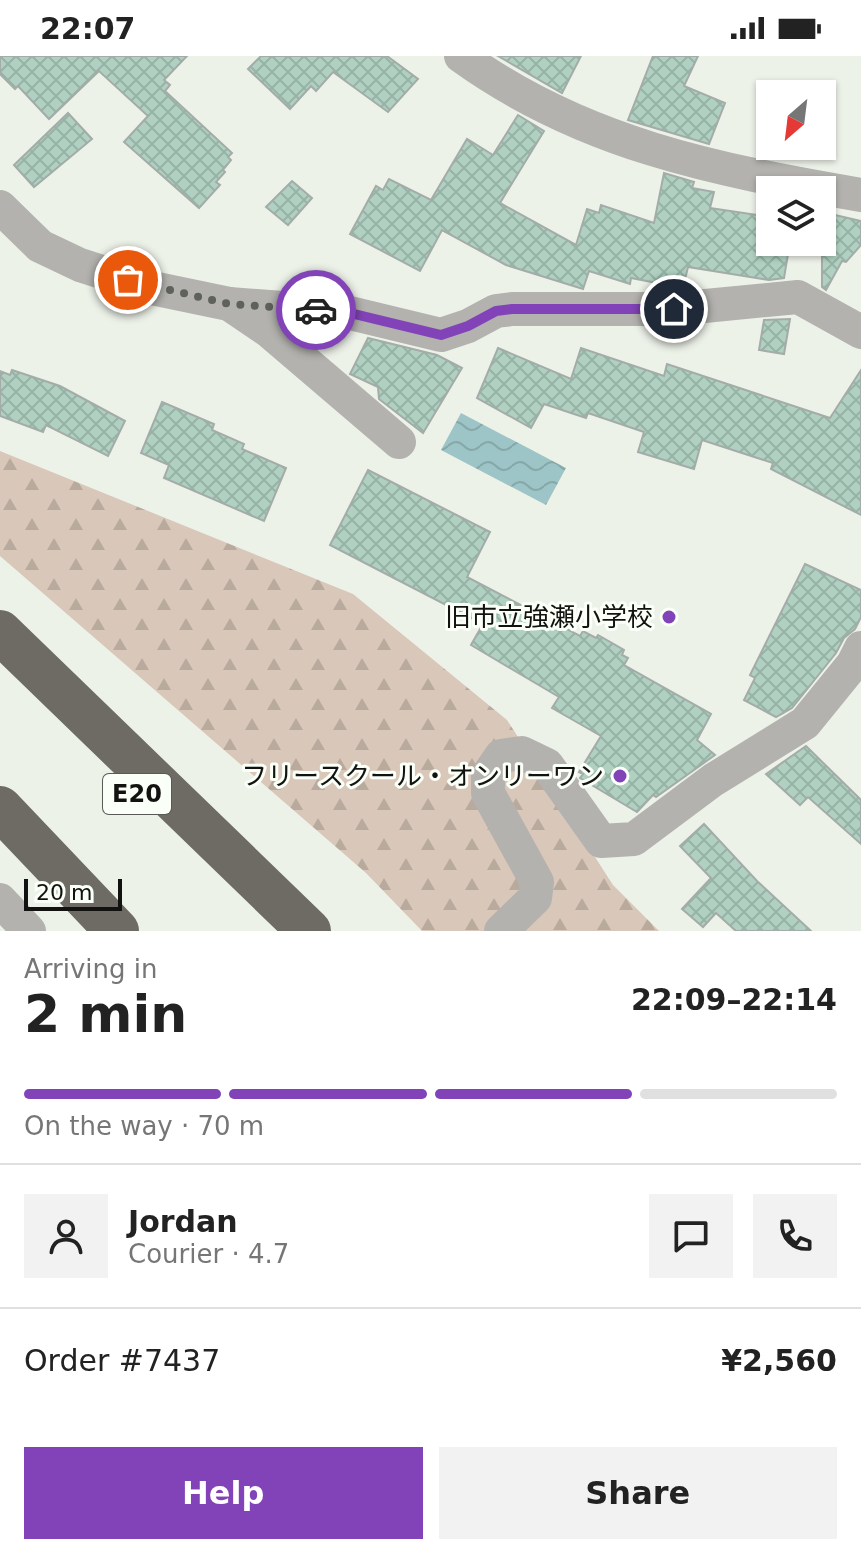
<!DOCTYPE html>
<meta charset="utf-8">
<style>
:root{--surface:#fff;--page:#f2f2f2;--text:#222;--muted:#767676;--line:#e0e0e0;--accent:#8243b8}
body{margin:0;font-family:"DejaVu Sans","Noto Sans JP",sans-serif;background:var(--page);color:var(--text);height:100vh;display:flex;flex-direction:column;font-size:30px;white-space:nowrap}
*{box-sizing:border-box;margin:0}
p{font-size:26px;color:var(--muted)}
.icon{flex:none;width:44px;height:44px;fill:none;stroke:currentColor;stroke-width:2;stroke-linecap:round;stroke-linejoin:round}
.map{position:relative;height:875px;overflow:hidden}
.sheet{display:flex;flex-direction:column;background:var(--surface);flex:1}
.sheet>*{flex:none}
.needle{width:52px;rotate:208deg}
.controls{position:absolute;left:756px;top:24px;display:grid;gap:16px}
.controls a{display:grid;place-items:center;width:80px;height:80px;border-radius:0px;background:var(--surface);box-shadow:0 2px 6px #0004;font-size:40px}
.scale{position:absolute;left:24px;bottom:20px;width:98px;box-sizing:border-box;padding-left:8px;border:4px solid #121310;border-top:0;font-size:22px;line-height:28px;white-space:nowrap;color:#121310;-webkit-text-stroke:6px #fafff7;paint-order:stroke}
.pin{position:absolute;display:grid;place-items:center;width:68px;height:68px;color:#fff;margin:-34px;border:4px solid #fff;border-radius:50%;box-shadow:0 2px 8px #0007}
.courier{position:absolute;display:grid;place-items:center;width:80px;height:80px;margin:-40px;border:6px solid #8243b8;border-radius:50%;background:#fff;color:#222;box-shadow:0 2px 10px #0007}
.overview em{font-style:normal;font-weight:600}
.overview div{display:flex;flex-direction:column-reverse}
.overview{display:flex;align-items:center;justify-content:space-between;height:136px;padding:0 24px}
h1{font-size:52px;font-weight:600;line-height:60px}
.bar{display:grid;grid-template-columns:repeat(4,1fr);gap:12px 8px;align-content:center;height:96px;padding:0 24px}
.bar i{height:10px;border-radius:6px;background:var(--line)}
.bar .selected{background:var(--accent)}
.bar p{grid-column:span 4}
.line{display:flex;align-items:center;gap:20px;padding:0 24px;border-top:2px solid var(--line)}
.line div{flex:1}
.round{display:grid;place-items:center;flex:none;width:84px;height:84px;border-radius:0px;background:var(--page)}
.button{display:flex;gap:16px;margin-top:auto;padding:16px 24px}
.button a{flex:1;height:92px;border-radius:0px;background:var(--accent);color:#fff;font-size:32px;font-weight:600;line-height:92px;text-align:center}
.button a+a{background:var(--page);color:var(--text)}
.status{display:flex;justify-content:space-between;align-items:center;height:56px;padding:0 40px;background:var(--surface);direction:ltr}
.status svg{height:22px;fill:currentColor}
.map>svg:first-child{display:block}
.forest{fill:url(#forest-firs)}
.water{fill:url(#water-waves)}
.building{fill:url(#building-cross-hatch);stroke:#a3aca8;stroke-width:2}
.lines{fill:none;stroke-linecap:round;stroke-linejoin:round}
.minor{stroke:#b3b2ae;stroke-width:34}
.highway{stroke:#6d6b64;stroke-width:44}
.done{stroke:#5f615c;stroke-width:8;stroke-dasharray:0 14.4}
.route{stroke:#8243b8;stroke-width:10}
.poi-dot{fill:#8243b8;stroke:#fafff7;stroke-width:3}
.labels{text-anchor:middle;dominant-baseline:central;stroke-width:6;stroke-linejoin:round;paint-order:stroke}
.shield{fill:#fafff7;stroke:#585a55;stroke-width:2}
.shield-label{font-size:24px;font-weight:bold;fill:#121310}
.poi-label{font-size:26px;fill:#121310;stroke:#fafff7;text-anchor:end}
</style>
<div class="status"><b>22:07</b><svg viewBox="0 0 49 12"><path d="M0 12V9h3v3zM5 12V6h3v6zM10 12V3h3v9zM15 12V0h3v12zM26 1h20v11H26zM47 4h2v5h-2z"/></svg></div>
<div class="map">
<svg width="861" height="875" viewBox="0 0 861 875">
<defs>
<pattern id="forest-firs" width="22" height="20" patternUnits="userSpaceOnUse" patternTransform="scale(2)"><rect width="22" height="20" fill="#d9c7b9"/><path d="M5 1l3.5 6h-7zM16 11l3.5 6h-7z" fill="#b9aa9e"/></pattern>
<pattern id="water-waves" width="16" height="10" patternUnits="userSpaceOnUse" patternTransform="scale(2)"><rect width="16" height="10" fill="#9dc4c6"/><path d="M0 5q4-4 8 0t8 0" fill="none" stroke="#86a8a9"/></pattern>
<pattern id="building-cross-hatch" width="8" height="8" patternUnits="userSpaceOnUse" patternTransform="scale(2)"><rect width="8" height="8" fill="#b0d1c2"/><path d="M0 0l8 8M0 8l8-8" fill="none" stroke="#96b3a6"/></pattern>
</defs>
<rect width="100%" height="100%" fill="#edf2e9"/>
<!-- forest -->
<path class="forest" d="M0,395L353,538L507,664L613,829L659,875H422L366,817L0,500Z"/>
<!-- water -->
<path class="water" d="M461,357L566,412L546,449L441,394Z"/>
<!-- building -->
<g class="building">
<path d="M0,0H187L164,24L170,29L165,35L232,97L228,101L231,104L223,114L225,116L216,126L220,129L199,152L124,86L148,60L99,15L49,63L18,30L15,33L0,18Z"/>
<path d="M261,0H387L418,23L388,56L333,16L316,35L311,30L290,53L248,13Z"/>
<path d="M498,0H581L562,37Z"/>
<path d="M653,0H698L684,30L725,47L709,88L628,64Z"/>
<path d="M68,57L92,83L34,131L14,109Z"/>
<path d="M518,59L544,75L500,147L576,189L587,153L599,157L601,149L654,167L664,117L694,126L692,132L714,136L710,152L770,161V186H790L784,222L769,224L688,211L683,232L631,222L630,228L589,215L583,233L506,209L442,174L420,215L350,178L376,130L383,134L389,123L431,144L467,83L493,99Z"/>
<path d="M292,125L312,142L288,169L266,151Z"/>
<path d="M822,156L861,165V189L846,206L842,205L826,234L822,231Z"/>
<path d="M790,263L784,298L759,294L764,264Z"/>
<path d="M368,282L437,299L462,312L423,377L379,343L378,331L350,318Z"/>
<path d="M498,292L571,323L581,292L664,320L667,308L830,362L861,314V459L771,413L773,407L702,384L694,413L638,396L644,376L588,357L586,362L544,348L531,372L477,342Z"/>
<path d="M12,314L60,330L125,365L108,400L46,369L43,376L0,360V315L10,319Z"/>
<path d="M162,346L214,368L212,374L244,388L242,393L286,412L264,465L164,422L169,409L141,397Z"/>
<path d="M368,414L490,476L467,521L580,580L583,575L596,582L598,579L624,594L622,599L628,602L624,609L711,658L697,684L715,699L656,741L653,739L637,756L580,722L583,718L579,716L601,680L552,652L559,641L471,589L483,568L330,489Z"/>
<path d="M805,508L861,534V561L855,573L844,582L836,597L792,652L776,661L744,644L755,622L750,619Z"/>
<path d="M806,690L861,744V788L808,741L800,749L766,718Z"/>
<path d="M704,768L757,825L811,875H736L716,857L703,871L682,853L711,822L680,790Z"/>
</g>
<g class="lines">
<!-- minor -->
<g class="minor">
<path d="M461,0C583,88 716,114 861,139"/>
<path d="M0,151L40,190L80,209L152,232L229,248L269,275L399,386"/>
<path d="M229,248L350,257L441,279L468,270L496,255L512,253H674L798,241L861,276"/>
<path d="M0,844L29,875"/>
<path d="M501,875L535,842L537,826L488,737V719L501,700L522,697L547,709L601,785L634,783L713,724L805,667L853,608L861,592"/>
</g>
<!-- highway -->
<g class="highway">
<path d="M0,576L309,875"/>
<path d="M0,752L117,875"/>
</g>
</g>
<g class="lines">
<!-- done -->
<path class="done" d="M128,224L229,248L316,254"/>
<!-- route -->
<path class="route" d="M316,254L350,257L441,279L468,270L496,255L512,253H674"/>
</g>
<!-- markers -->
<g class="poi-dot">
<circle cx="669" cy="561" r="8"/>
<circle cx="620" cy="720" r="8"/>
</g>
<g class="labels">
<!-- shield labels -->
<rect class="shield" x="103" y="718" width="68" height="40" rx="6"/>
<g class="shield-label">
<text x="137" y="738">E20</text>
</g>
<!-- poi labels -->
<g class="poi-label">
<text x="653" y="561">旧市立強瀬小学校</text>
<text x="604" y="720">フリースクール・オンリーワン</text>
</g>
</g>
</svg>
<div class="controls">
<a><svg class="needle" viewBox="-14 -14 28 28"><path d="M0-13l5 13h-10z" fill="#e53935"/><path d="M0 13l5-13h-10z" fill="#767676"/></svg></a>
<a><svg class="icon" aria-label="layers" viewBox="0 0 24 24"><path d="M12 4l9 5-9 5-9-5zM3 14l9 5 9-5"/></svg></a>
</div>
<div class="scale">20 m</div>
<div class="pin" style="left:128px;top:224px;background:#ea580c"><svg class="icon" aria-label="bag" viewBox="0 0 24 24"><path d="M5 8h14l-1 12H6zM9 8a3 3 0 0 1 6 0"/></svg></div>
<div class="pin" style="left:674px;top:253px;background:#1f2937"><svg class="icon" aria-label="home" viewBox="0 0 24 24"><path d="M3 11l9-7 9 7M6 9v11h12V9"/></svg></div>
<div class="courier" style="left:316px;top:254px"><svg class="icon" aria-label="car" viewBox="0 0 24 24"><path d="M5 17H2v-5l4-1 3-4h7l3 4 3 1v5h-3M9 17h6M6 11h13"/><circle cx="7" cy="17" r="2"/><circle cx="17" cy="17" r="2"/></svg></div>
</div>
<section class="sheet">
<div class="overview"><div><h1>2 min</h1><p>Arriving in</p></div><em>22:09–22:14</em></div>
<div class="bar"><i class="selected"></i><i class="selected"></i><i class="selected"></i><i></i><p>On the way · 70 m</p></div>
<div class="line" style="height:144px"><a class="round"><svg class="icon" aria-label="person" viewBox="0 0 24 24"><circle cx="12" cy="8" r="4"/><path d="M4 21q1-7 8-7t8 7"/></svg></a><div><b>Jordan</b><p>Courier · 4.7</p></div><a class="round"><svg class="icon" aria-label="chat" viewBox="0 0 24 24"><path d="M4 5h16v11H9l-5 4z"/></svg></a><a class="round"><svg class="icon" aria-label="phone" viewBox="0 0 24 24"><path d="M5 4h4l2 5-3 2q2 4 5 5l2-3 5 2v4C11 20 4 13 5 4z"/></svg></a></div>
<div class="line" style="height:104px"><div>Order #7437</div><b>¥2,560</b></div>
<div class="button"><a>Help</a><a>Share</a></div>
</section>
